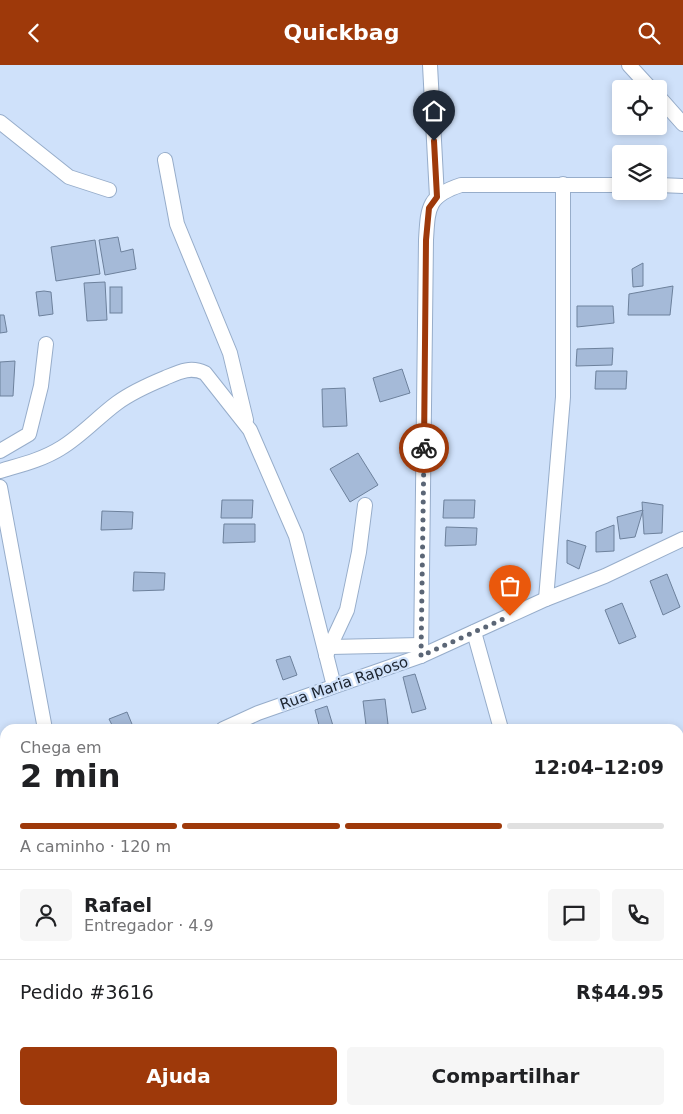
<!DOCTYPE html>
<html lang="pt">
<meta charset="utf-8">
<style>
:root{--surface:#fff;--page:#f6f6f6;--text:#202124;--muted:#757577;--line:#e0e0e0;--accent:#9e390a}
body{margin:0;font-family:"DejaVu Sans",sans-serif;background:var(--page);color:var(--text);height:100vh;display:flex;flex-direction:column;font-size:19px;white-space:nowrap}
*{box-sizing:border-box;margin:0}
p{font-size:16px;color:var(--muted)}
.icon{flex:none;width:28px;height:28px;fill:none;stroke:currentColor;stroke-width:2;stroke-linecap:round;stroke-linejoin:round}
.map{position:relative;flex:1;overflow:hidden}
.drawer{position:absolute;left:0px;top:659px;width:684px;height:391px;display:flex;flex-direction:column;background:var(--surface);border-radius:15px 15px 0 0;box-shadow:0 2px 8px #0003}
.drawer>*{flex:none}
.buttons{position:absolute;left:612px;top:15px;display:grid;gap:10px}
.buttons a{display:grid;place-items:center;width:55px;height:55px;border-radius:5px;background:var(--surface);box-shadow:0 2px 8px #0003;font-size:25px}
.pin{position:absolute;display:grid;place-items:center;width:42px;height:42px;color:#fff;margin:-51px -21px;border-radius:50% 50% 50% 0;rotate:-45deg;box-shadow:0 0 5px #0007}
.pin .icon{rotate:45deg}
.courier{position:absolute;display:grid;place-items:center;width:50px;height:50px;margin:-25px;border:4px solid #9e390a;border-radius:50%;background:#fff;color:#222;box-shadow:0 1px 6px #0007}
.headline em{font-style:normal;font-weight:700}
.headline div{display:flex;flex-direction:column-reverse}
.headline{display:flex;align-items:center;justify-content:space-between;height:85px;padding:0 20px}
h1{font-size:32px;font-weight:700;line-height:38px}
.bar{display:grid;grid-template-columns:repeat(4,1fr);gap:8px 5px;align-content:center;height:60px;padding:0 20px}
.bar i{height:6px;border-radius:4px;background:var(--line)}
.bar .selected{background:var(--accent)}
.bar p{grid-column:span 4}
.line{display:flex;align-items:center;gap:12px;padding:0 20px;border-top:1px solid var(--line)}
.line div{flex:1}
.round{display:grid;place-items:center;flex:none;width:52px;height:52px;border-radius:5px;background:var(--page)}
.button{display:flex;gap:10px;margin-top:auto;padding:10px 20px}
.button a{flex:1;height:58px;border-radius:5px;background:var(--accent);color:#fff;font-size:20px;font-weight:700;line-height:58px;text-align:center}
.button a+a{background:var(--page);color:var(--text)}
header{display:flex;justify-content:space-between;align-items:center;height:65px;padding:0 20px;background:var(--accent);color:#fff;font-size:22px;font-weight:700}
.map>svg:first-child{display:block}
.building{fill:#a5bad8;stroke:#6d819c}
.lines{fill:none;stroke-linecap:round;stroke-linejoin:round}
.minor-casing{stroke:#97adca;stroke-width:16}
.path{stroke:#8d9cb0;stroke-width:3;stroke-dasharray:4 2.5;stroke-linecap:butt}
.minor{stroke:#fff;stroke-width:14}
.done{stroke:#5b6676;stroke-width:5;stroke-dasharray:0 9}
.route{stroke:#9e390a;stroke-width:6}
.labels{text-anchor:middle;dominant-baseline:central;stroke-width:4.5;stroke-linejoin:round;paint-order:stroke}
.street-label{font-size:15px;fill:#1c242f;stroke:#cfe1fa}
</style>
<header><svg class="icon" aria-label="back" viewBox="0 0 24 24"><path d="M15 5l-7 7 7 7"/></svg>Quickbag<svg class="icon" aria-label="search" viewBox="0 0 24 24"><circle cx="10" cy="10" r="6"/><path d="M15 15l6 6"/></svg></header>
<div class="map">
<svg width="683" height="1049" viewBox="0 0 683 1049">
<rect width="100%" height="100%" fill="#cfe1fa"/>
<!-- building -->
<g class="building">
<path d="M118,172L121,187L133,184L136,204L105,210L99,175Z"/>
<path d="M95,175L100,209L56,216L51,182Z"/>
<path d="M643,198V221L633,222L632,204Z"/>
<path d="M105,217L107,255L87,256L84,218Z"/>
<path d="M673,221L670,250H628L629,229Z"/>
<rect x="110" y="222" width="12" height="26"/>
<path d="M44,226L51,227L53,249L39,251L36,227Z"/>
<path d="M577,241H613L614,258L577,262Z"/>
<path d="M0,250H4L7,267L0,268Z"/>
<path d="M613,283L612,300L576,301L577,284Z"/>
<path d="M15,296L13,331H0V297Z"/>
<path d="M402,304L410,328L380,337L373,313Z"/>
<path d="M596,306H627L626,324H595Z"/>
<path d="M345,323L347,361L323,362L322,324Z"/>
<path d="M358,388L378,420L350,437L330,404Z"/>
<path d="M222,435H253L252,453H221Z"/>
<path d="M444,435H475L474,453H443Z"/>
<path d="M642,437L663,440L662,468L644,469Z"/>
<path d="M643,445L635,472L620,474L617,452Z"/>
<path d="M102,446L133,447L132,464L101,465Z"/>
<path d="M224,459H255V477L223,478Z"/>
<path d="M614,460V486L596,487V467Z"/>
<path d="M446,462L477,463L476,480L445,481Z"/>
<path d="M567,475L586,481L579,504L567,498Z"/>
<path d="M134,507L165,508L164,525L133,526Z"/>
<path d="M667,509L680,542L663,550L650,516Z"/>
<path d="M622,538L636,572L619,579L605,545Z"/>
<path d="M290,591L297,610L283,615L276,595Z"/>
<path d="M415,609L426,644L412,648L403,612Z"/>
<path d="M385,634L388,659L386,660V664H368L369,660H366L363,636Z"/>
<path d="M327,641L334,664H320L315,645Z"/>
<path d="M127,647L134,664H114L109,654Z"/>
</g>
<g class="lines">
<!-- minor casing -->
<g class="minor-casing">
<g id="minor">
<path d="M430,0L437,132"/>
<path d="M629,0L651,24"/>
<path d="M659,32L683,59"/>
<path d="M0,57L69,112L109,125"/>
<path d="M165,95L177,159L230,288L246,355"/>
<path d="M659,120L683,121"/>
<path d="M0,386L29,369L41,321L46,279"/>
<path d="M0,406C20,400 42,395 61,383C81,371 98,352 117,338C132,327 148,320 165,313C179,307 190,301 205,308L250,365L296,471L334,621"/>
<path d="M0,422L45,664"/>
<path d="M546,534L563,332V119"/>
<path d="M474,567L501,664"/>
<path d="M330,582L421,580"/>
<path d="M326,590L347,545L359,487L365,440"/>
<path d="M421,591L426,175C428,143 427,131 461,120H621"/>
<path d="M223,664L258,648L421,591L546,534L605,511L683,474"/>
<path d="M679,747L683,745"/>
<path d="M679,876L683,873"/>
<path d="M679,1020L683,1017"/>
<path d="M127,1045L128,1049"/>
<path d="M484,1045L486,1049"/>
<path d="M374,1049L382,1045"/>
<path d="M634,1049L640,1045"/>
</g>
</g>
<!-- path -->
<path class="path" d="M270,1049V1045"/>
<!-- minor -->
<use href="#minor" class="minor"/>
</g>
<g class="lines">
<!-- done -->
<path class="done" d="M424,383L421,591L510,551"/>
<!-- route -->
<path class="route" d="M424,383L426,175L429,143L437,132L434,76"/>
</g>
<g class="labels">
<!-- street labels -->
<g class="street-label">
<text transform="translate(344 618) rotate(-19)">Rua Maria Raposo</text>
</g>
</g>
</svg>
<div class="buttons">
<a><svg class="icon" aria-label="locate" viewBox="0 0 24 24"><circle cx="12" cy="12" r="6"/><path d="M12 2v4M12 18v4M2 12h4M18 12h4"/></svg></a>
<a><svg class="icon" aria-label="layers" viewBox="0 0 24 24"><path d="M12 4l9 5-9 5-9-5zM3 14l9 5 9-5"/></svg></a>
</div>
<div class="pin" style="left:510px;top:551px;background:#ea580c"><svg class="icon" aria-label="bag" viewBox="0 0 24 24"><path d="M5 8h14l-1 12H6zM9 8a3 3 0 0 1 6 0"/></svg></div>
<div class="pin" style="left:434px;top:76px;background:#1f2937"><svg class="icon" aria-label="home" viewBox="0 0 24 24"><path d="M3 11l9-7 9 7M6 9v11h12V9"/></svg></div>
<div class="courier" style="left:424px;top:383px"><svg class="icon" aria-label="bike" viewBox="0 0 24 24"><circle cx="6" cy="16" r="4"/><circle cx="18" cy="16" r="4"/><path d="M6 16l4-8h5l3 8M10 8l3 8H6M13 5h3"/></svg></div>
<section class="drawer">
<div class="headline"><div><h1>2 min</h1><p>Chega em</p></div><em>12:04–12:09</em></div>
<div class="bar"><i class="selected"></i><i class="selected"></i><i class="selected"></i><i></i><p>A caminho · 120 m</p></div>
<div class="line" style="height:90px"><a class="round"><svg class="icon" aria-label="person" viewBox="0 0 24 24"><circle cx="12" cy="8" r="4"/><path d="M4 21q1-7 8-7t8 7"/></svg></a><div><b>Rafael</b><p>Entregador · 4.9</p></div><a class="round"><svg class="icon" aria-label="chat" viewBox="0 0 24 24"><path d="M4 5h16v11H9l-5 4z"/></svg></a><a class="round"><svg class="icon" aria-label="phone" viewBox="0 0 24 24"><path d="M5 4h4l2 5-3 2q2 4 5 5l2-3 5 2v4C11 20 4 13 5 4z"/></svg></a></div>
<div class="line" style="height:65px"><div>Pedido #3616</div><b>R$44.95</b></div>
<div class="button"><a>Ajuda</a><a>Compartilhar</a></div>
</section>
</div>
